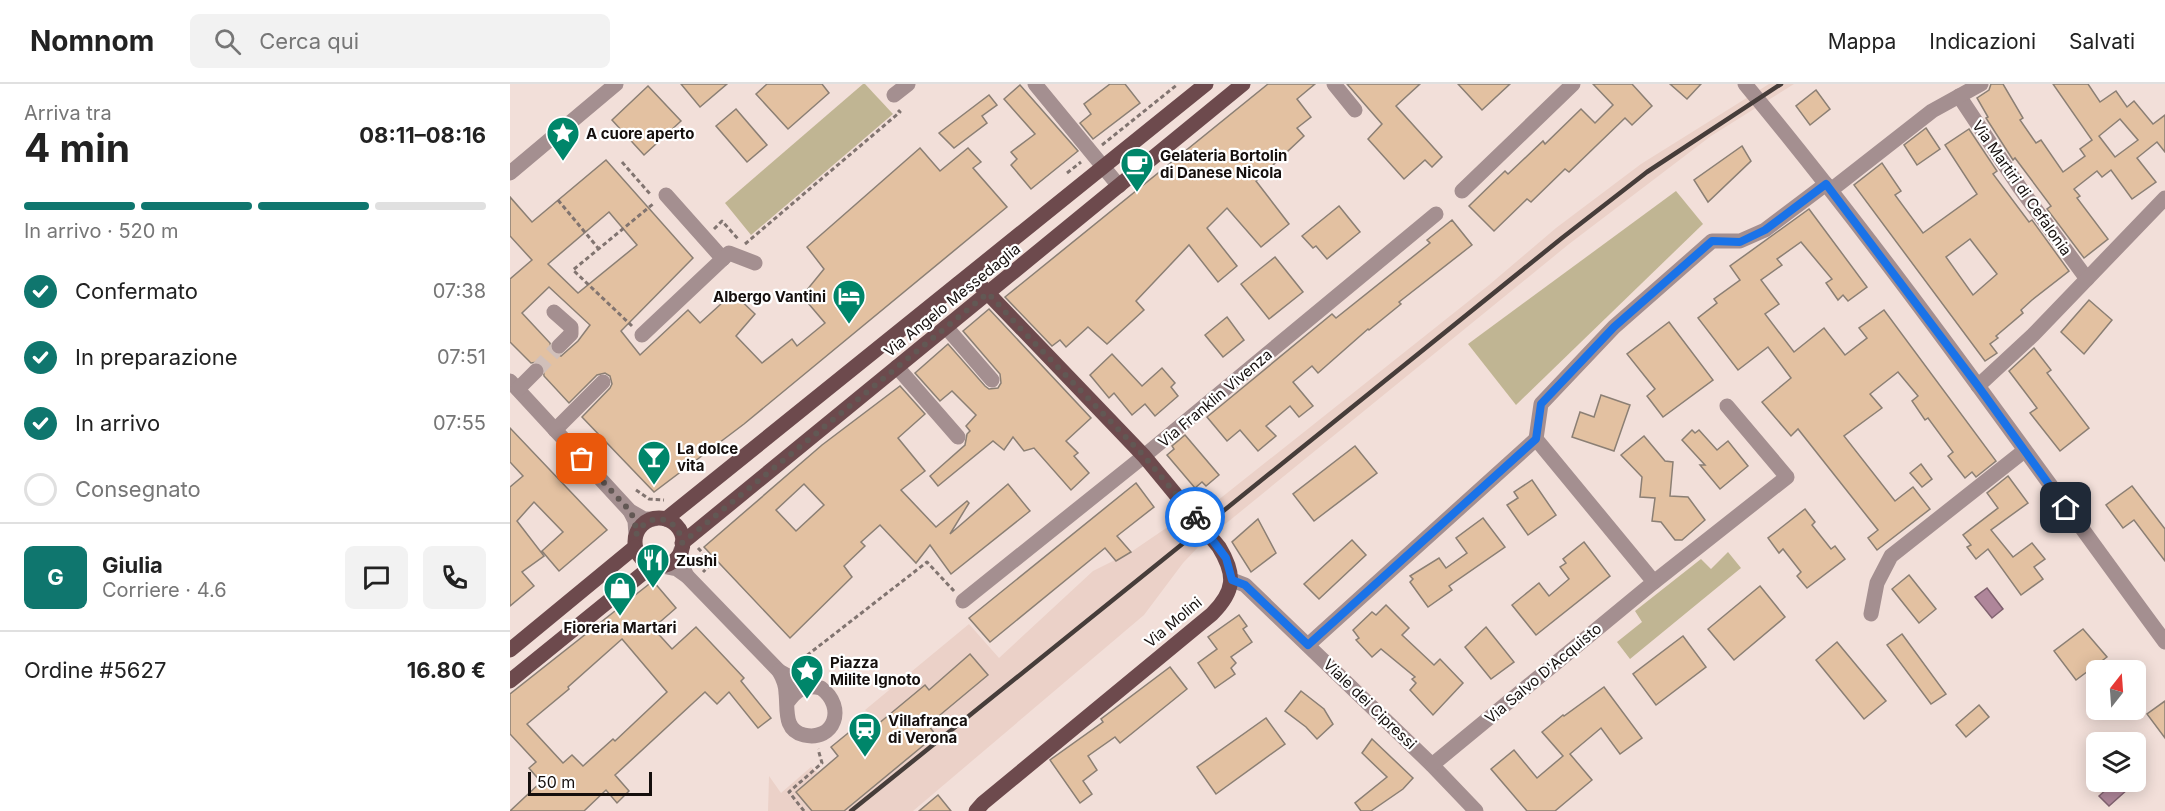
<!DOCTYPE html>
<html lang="it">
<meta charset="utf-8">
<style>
:root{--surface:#fff;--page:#f2f2f2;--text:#222;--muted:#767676;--line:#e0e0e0;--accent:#0f766e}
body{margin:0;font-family:Inter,sans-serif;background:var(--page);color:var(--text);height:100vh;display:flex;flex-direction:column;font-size:22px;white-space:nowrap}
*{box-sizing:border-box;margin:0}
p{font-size:20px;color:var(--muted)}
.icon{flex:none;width:33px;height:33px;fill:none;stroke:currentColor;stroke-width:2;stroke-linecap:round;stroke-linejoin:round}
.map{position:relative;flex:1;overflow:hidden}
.side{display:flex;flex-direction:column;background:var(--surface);width:510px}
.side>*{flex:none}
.needle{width:39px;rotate:17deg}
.buttons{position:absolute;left:1576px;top:576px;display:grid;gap:12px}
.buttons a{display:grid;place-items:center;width:60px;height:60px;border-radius:9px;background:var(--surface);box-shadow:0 3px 15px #0003;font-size:30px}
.scale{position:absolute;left:18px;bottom:15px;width:124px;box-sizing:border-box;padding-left:6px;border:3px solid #150f0d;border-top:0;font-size:16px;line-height:21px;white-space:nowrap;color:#150f0d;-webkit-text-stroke:4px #fff;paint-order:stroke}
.pin{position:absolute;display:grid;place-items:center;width:51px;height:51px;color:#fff;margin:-26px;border-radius:12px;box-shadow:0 3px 9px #0006}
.courier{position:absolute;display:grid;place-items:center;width:60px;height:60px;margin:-30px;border:4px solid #1a73e8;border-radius:50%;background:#fff;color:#222;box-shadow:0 2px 8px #0007}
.overview em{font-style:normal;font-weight:700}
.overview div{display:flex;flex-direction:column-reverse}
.overview{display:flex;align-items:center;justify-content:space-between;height:102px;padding:0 24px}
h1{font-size:39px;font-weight:700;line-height:45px}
.bar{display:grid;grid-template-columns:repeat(4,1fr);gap:9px 6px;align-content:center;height:72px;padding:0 24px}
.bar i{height:8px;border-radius:4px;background:var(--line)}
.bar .on{background:var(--accent)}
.bar p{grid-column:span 4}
.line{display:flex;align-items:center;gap:15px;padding:0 24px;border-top:2px solid var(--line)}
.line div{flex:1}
.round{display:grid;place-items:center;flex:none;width:63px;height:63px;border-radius:9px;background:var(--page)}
ol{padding:0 24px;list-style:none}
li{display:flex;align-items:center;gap:18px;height:66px}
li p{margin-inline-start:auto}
li .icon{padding:6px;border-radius:50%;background:var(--accent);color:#fff;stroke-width:4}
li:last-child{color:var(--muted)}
li i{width:33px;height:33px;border:3px solid var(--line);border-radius:50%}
header{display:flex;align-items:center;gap:36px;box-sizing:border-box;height:84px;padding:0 30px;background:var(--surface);border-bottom:2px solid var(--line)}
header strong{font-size:28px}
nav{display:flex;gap:33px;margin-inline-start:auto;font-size:21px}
.search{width:420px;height:54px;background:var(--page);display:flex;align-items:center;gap:15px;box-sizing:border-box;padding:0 21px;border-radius:9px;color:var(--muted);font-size:22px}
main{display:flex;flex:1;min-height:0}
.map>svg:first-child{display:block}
.built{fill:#ebd1c8}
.green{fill:#c0b593}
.water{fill:#af869a;stroke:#816270;stroke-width:1.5}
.building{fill:#e3c1a1;stroke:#8b7f74;stroke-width:1.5;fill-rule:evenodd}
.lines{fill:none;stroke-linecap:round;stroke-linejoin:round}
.minor-tunnel{stroke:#d1c0ba;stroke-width:15;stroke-dasharray:15 8;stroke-linecap:butt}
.path{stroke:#817470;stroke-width:3;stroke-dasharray:4.5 3;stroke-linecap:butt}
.minor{stroke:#a48f90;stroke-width:15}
.major{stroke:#6d4a4d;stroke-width:15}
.rail{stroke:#463d3a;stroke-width:4.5}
.done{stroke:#625854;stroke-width:6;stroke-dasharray:0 10.8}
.route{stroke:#1a73e8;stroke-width:8}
.labels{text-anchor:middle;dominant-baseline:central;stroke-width:4.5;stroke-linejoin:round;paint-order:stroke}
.poi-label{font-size:15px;font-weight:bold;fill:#150f0d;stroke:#fff;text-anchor:start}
.street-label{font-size:15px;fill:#150f0d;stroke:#fff}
</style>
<header>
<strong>Nomnom</strong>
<div class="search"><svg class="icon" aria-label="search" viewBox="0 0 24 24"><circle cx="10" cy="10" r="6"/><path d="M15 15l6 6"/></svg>Cerca qui</div>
<nav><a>Mappa</a><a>Indicazioni</a><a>Salvati</a></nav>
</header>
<main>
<section class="side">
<div class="overview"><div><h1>4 min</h1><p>Arriva tra</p></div><em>08:11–08:16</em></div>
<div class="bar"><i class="on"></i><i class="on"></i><i class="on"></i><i></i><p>In arrivo · 520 m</p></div>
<ol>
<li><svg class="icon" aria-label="check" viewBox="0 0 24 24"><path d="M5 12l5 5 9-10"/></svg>Confermato<p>07:38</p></li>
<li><svg class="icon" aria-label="check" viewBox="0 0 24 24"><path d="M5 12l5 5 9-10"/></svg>In preparazione<p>07:51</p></li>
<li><svg class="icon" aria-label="check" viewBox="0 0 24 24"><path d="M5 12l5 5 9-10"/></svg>In arrivo<p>07:55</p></li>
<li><i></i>Consegnato</li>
</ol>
<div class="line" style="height:108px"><b class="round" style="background:var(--accent);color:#fff">G</b><div><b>Giulia</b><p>Corriere · 4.6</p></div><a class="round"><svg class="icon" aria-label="chat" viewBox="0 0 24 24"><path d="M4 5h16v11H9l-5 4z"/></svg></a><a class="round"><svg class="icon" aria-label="phone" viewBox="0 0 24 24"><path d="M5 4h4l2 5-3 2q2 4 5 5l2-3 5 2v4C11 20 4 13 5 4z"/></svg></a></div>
<div class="line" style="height:78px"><div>Ordine #5627</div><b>16.80 €</b></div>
</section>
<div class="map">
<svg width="1655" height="727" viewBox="0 0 1655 727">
<rect width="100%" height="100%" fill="#f2dfd9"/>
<!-- built -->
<path class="built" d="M1259,0H1284L1201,52L1059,160L692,459L673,479L634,531L403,727H258L259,692L271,709L301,683L308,689L328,673L321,663L348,641L356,650L370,638L355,626L459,540L489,574L583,487L621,468L671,434L678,440L979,201L1046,144L1131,80Z"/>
<!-- green -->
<g class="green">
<path d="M353,0H355L383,30L241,151L215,119Z"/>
<path d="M1166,107L1193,140L1006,321L958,260Z"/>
<path d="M1218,468L1231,484L1120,575L1107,558L1132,538L1125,527L1191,475L1201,485Z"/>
</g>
<!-- water -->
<g class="water">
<path d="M1477,504L1493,525L1482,534L1465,513Z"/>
<path d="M1605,698H1611L1618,705L1599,722L1589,712Z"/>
</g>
<!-- building -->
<g class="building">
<path d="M171,0H217L190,23Z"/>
<path d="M257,0H312L319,9L278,45L246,10Z"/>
<path d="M600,0H615L630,19L583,55L570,39L581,30L574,20Z"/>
<path d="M758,0H805L787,15L801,33L787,44L794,52L746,97L779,140L751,163L717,124L697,144L727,182L708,198L679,161L626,217L634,226L597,260L578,243L556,263L550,256L542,262L495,213Z"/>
<path d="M837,0H910L886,22L932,73L922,83L915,76L894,95L858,55L872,40Z"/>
<path d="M948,0H1000L972,26Z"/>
<path d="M1083,0H1122L1142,22L1122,41L1115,34L1059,88L1055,85L1021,118L1017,115L984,147L959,122L995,87L998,90L1033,57L1035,60L1071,25L1085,39L1103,21Z"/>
<path d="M1160,0H1191L1177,15Z"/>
<path d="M1481,0H1493L1513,34L1510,36L1526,59L1531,56L1553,88L1575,72L1570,65L1582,56L1543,0H1578L1590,18L1606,7L1617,23L1624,17L1643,40L1655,31V68L1647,58L1627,74L1646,98L1622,115L1601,86L1592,93L1587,87L1564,105L1570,112L1567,114L1598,155L1574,174L1537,125L1541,122L1505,74L1503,76L1476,34L1478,33L1467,14L1479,6ZM1610,35L1628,56L1605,73L1589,52Z"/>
<path d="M510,1L568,67L521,105L501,81L507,75L501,68L525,50L494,15Z"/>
<path d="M138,2L171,37L134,71L102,36Z"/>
<path d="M1306,6L1320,25L1300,41L1286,22Z"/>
<path d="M479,11L487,21L472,32L477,39L444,64L429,49Z"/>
<path d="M226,25L257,61L237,78L206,42Z"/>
<path d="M1416,44L1430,65L1407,81L1394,61Z"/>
<path d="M1459,45L1487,87L1483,90L1519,138L1522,136L1559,187L1522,216L1511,226L1513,229L1486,252L1488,254L1480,260L1487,269L1475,277L1344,101L1372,79L1391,107L1385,111L1413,149L1467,110L1435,61ZM1460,155L1487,190L1463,211L1436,173Z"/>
<path d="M1232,62L1241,77L1198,118L1184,96Z"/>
<path d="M410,64L430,87L458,64L471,78L463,84L497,123L234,340L144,408L72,333L100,304L102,300L100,292L95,289L87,291L59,319L34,292L33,281L28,278L21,279L0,258V195L22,176L0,152V113L22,138L96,76L183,174L111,247L130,271L178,226L190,239L223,209L245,230L226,252L252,279L282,255L287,262L315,239L292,212L314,185L297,163ZM99,128L127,161L68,209L38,180ZM39,203L80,241L68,257L51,272L42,268L40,259L12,229Z"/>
<path d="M829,122L850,148L817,175L806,162L803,164L792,152Z"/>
<path d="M1299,125L1357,203L1338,217L1333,211L1328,216L1316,199L1322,195L1291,158L1267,175L1272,181L1251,196L1269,220L1255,230L1284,268L1314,244L1335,271L1357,254L1349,244L1374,226L1486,377L1466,393L1462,388L1455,394L1438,372L1443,368L1418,334L1415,336L1402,317L1408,312L1388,288L1360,310L1372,324L1334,352L1385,417L1403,403L1420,425L1367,466L1358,454L1368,446L1288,345L1281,352L1252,318L1281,294L1258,263L1228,286L1188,234L1207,219L1204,215L1230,196L1220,182Z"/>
<path d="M942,136L962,161L889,218L891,220L859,246L858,245L808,289L802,282L783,298L803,322L789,333L780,322L756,342L766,352L748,367L730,346L717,357L697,333L822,230L826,234L920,159L917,156Z"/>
<path d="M765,173L793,208L759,235L731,200Z"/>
<path d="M1579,216L1602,236L1574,270L1551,248Z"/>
<path d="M479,225L581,334L556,357L568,369L564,372L579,389L561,406L524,364L514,367L503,353L494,366L483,357L428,402L420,392L455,361L457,350L460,347L456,342L466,331L442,307L430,317L405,289L438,260L475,302L479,305L488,304L491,299L490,290L453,247Z"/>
<path d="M717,233L734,256L713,273L695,251Z"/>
<path d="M1159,238L1203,296L1153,333L1137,312L1145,305L1117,270Z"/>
<path d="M1524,264L1541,286L1537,289L1579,344L1550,367L1520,329L1527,324L1499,287Z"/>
<path d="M602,270L632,302L652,284L665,299L661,303L668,312L645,332L635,320L622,331L604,309L599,314L580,291Z"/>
<path d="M390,302L415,330L388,354L415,387L391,406L426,443L457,417L459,419L440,450L498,400L520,427L441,490L420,461L406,479L370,441L351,458L355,462L334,482L342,493L280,554L194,463L312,361ZM294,400L314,421L286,447L266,426Z"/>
<path d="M1091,311L1120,321L1104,367L1062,353L1070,328L1084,333Z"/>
<path d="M0,344L97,446L49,487L32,467L53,448L24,418L7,437L34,472L12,488L24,502L0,522V403L13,392L0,378Z"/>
<path d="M1182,346L1185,349L1189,346L1207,366L1218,357L1238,382L1210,405L1190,381H1195L1172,356Z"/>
<path d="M675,351L709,391L696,402L692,398L685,404L657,371L664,365L662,362Z"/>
<path d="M1134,352L1155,377L1163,378L1160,412L1178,413L1195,436L1172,456H1165L1151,438L1142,437L1145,414L1130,413L1132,393L1111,371Z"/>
<path d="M845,362L867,389L804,437L783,410Z"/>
<path d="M1411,380L1422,395L1412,403L1400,389Z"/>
<path d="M1498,392L1518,419L1481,446L1503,473L1522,459L1535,475L1524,483L1533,495L1511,511L1478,465L1466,475L1457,463L1461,461L1453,451L1488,424L1477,409Z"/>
<path d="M1022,396L1046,431L1018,451L997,421L1008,414L1004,408Z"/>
<path d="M626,399L644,423L607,452L621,468L606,477L595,464L480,558L459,534Z"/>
<path d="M1622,402L1655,445V477L1624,436L1613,444L1596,421Z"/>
<path d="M1295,425L1305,438L1302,441L1321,465L1325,462L1335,475L1297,504L1287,492L1291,488L1273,465L1269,469L1258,454Z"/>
<path d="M973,434L995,463L939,502L942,506L918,523L900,498L903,495L900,492L929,474L936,484L957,469L946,454Z"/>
<path d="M748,435L766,469L741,488L722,458Z"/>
<path d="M842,456L856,471L809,515L794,500Z"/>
<path d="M1074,458L1100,492L1026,551L1002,521L1029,499L1039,512L1059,495L1050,483L1056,479L1053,475Z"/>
<path d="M1399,491L1426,525L1409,539L1382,505Z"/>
<path d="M143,497L166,524L143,544L162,565L186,543L234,594L231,597L261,634L248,644L219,608L207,620L195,608L105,691L119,707L107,719L96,706L74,727H0L31,698L19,684L26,678L0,650V610ZM112,555L157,608L105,657L103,655L73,682L62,671L53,679L17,640L59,605L58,603Z"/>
<path d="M1250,502L1275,533L1224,576L1198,545Z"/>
<path d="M876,521L899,544L892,551L924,581L930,575L953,599L923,631L900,606L906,599L902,595L905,593L871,565L862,573L846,556L849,554L843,546L862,528L866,531Z"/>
<path d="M729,531L737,542L733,545L742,558L721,573L726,579L721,584L725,590L705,604L688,579L707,565L698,553Z"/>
<path d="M976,543L1004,578L981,595L955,563Z"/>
<path d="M1573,545L1597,573L1566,596L1544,567Z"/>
<path d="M1392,550L1436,610L1421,620L1377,561Z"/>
<path d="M1173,552L1196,583L1146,621L1123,590Z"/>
<path d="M1327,558L1376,617L1354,635L1306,576Z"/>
<path d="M460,570L478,591L418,641L426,651L334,727H302L286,708L328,672L321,663L348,641L356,650L415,601L419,606Z"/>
<path d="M660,583L677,605L610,659L605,653L578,672L587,686L573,697L582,710L570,719L540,676L593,638L591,635Z"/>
<path d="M1094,603L1132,654L1110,670L1091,644L1060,670L1082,696L1045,727H1017L981,685L1004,666L1027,694L1053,672L1032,648L1053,631L1054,632Z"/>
<path d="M791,607L814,625L823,640L807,655L796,643L775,627Z"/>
<path d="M1655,617V654L1637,630Z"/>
<path d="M1469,621L1479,633L1456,653L1446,641Z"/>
<path d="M756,634L775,660L706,710L687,683Z"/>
<path d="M862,655L903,694L893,705L861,727H851L845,719L877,693L852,669Z"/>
<path d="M428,711L441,727H409Z"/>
</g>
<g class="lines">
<!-- minor-tunnel -->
<path class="minor-tunnel" d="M26,287L49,262"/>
<!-- path -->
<g class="path">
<path d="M592,61L668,0"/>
<path d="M112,78L140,110"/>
<path d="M557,89L571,78"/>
<path d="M48,116L88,164"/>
<path d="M204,145L212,137L229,156"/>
<path d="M235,160L390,28L388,26"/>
<path d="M122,242L63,186L143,120"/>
<path d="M126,406L139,415L154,416"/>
<path d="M188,464L202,479L193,488"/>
<path d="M291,576L417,478L444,507"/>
<path d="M294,727L279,708L312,679L308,665"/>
</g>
<!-- minor -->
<g class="minor">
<path d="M525,0L609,102"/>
<path d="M824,0L845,26"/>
<path d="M1235,0C1384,179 1517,371 1655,558"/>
<path d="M384,11L398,0"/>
<path d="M1449,12L1510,104L1577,195"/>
<path d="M0,89L106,0"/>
<path d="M1321,106L1422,27L1471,0"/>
<path d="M952,107L1063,0"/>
<path d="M156,111L213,175"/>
<path d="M44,228L61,243V250L49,262"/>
<path d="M436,243L482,296"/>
<path d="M132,251L219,169L245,179"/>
<path d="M387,283L448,353"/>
<path d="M0,297L120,427L134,435H144"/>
<path d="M1468,302L1523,251L1655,114"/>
<path d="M8,305L26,287"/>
<path d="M45,346L93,298"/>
<path d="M1026,355L1031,320L1104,243L1202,157H1230L1255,146L1316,100"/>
<path d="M120,427L125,437L126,451"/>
<path d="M171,466L172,482L177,492"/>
<path d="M152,482L167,485L177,492L269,587L287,597L303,602"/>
<path d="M722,496L735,501L922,681L966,727"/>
<path d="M1144,498L1277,393L1217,322"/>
<path d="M453,517L634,372L926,130"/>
<path d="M1361,530L1367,499L1381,472L1514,367"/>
<path d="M798,561L1026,355"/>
<path d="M269,587C273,594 276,601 276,609C278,625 273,646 294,651C324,658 337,623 311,604C295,600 287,605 277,619"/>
<path d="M922,681L1144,498L1026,355"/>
</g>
<!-- major -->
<g class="major">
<path d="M448,200L462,198L470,201L634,372L709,463C726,491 725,507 702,530L473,719L466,727"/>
<circle cx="149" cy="458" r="24"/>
<path d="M156,435L696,0"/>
<path d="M172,459L733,0"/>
<path d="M0,566L125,463"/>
<path d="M0,597L143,481"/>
</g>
<!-- rail -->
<path class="rail" d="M341,727L1052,154L1137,88L1271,0"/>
</g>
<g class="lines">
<!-- done -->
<path class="done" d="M72,375L120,427L125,437L126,451C138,426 169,432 172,459L478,209L509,243L634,372L685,433"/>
<!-- route -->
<path class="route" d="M685,433L716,474L722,496L735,501L798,561L1026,355L1031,320L1104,243L1202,157L1230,158L1255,146L1316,100L1468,302L1556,424"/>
</g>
<!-- icons -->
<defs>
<g id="sight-pin" transform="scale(1.725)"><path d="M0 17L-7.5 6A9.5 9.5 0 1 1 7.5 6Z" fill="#00866a" stroke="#fff"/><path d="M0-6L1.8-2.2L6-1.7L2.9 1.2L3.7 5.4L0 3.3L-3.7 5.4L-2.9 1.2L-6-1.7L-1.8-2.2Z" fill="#fff"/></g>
<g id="cafe-pin" transform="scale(1.725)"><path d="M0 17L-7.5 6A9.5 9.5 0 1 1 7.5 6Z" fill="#00866a" stroke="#fff"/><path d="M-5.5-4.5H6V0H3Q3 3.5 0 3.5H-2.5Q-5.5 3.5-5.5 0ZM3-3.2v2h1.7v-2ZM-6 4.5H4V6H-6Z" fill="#fff"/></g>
<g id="hotel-pin" transform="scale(1.725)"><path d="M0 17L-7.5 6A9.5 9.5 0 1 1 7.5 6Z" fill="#00866a" stroke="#fff"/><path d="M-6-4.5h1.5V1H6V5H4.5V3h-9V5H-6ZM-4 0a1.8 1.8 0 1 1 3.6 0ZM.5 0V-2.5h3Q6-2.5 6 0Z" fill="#fff"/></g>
<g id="bar-pin" transform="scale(1.725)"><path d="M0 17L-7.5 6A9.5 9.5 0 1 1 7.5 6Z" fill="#00866a" stroke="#fff"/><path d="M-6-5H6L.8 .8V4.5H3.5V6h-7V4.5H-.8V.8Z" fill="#fff"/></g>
<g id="restaurant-pin" transform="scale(1.725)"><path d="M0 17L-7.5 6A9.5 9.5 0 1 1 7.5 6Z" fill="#00866a" stroke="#fff"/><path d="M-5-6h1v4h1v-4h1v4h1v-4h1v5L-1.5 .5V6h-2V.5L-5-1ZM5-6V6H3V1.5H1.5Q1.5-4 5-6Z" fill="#fff"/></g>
<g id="shop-pin" transform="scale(1.725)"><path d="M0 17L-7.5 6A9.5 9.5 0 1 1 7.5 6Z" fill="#00866a" stroke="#fff"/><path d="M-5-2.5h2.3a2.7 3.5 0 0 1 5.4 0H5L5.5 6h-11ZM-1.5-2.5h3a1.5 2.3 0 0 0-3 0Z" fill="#fff"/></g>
<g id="station-pin" transform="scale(1.725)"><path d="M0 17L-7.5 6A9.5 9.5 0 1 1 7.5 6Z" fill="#00866a" stroke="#fff"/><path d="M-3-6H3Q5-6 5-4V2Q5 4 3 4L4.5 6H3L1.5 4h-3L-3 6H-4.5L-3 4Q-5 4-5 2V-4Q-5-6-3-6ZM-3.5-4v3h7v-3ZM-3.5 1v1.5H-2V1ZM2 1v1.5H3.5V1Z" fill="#fff"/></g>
</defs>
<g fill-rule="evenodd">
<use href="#sight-pin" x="53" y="49"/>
<use href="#cafe-pin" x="627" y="80"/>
<use href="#hotel-pin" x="339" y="212"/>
<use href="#bar-pin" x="144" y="373"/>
<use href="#restaurant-pin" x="143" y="476"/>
<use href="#shop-pin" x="110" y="504"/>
<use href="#sight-pin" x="297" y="587"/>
<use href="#station-pin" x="355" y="645"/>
</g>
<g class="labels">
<!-- poi labels -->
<g class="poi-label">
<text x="76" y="49">A cuore aperto</text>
<text x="650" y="71">Gelateria Bortolin<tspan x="650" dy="17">di Danese Nicola</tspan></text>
<text x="316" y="212" text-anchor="end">Albergo Vantini</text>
<text x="167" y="364">La dolce<tspan x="167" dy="17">vita</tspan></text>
<text x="166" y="476">Zushi</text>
<text x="110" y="543" text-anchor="middle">Fioreria Martari</text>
<text x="320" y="578">Piazza<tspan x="320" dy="17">Milite Ignoto</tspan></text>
<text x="378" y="636">Villafranca<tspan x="378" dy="17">di Verona</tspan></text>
</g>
<!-- street labels -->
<g class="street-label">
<text transform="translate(1512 104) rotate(55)">Via Martiri di Cefalonia</text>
<text transform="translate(442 216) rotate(-39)">Via Angelo Messedaglia</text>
<text transform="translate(705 314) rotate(-40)">Via Franklin Vivenza</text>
<text transform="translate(663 538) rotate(-40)">Via Molini</text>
<text transform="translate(1033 589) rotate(-40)">Via Salvo D'Acquisto</text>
<text transform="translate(860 620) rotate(44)">Viale dei Cipressi</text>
</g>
</g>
</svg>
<div class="buttons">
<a><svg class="needle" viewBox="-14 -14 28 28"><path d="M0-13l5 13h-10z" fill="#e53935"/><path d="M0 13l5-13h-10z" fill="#767676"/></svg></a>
<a><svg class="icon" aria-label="layers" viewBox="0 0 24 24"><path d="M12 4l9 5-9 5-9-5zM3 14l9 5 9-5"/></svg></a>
</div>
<div class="scale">50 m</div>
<div class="pin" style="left:72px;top:375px;background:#ea580c"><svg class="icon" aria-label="bag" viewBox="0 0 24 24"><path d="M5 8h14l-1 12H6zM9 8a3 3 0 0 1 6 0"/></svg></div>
<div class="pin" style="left:1556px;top:424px;background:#1f2937"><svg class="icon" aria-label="home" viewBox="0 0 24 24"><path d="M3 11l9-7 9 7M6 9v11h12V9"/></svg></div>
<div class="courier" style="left:685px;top:433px"><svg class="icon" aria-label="bike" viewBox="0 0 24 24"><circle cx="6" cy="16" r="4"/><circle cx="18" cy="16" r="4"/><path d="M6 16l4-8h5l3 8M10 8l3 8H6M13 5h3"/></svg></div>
</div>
</main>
